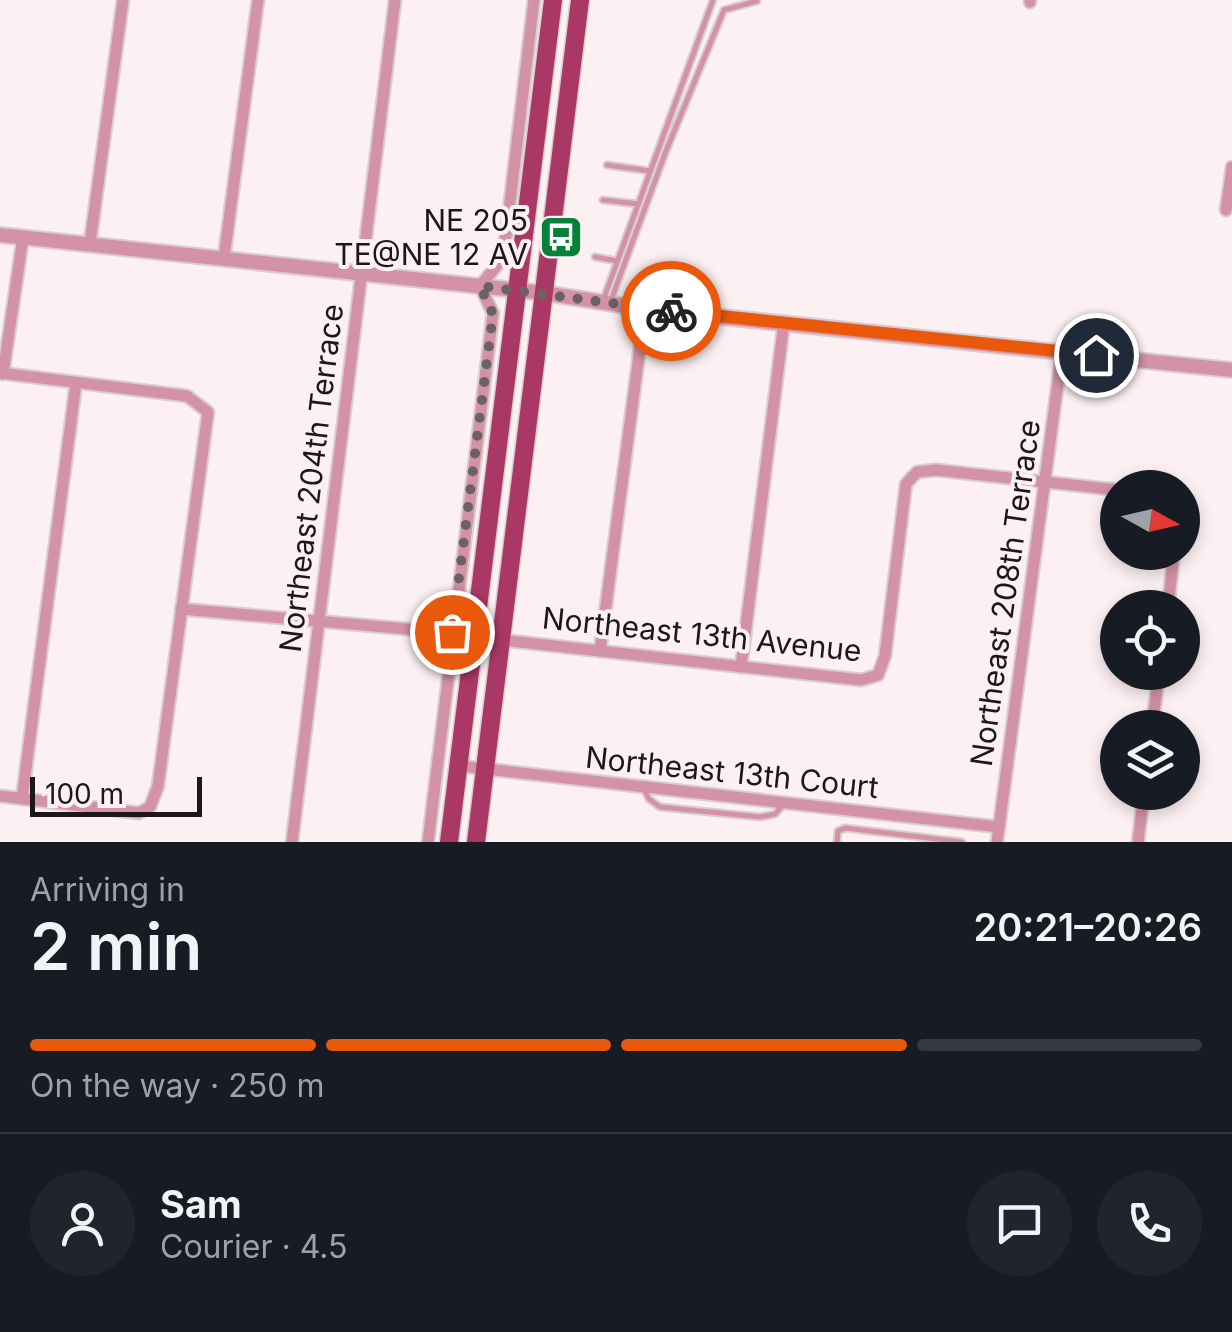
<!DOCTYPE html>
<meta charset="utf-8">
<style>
:root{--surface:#171b24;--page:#20242c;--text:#f1f3f6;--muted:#9ea1a6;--line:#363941;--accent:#ea580c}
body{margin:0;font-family:Inter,sans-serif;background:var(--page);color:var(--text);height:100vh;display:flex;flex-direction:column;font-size:38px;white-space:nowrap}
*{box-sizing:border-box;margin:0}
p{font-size:32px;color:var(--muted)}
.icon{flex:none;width:55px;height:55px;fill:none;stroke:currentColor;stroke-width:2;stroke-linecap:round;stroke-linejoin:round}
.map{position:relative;height:842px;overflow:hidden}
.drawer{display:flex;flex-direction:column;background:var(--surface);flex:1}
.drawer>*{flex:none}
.needle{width:65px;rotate:98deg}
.buttons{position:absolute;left:1100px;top:470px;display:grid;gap:20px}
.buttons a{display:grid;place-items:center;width:100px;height:100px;border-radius:50%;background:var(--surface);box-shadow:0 5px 15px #0003;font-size:50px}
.scale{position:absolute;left:30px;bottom:25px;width:172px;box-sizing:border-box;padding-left:10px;border:5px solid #1e1618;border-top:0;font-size:28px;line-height:35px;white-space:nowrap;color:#1e1618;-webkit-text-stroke:8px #fdf0f3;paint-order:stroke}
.pin{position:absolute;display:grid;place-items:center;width:85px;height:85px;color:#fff;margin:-42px;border:5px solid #fff;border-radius:50%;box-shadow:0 2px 10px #0007}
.courier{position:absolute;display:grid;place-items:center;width:100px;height:100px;margin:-50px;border:8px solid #ea580c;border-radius:50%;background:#fff;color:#222;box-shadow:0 2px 12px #0007}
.headline em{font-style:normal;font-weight:600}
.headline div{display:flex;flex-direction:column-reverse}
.headline{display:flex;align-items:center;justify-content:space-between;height:170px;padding:0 30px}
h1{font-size:65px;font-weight:600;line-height:75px}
.bar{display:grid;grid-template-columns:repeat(4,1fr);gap:15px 10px;align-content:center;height:120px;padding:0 30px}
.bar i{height:12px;border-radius:8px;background:var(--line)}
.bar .active{background:var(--accent)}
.bar p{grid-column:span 4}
.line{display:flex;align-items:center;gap:25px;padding:0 30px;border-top:2px solid var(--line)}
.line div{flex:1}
.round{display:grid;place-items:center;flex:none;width:105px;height:105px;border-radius:52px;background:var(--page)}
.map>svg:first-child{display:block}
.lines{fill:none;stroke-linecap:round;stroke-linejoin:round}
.service-casing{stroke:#d9cdd0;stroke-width:9}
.minor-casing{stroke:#d9cdd0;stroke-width:15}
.tertiary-casing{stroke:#d9cdd0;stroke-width:18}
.primary-casing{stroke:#d9cdd0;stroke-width:21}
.service{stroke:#d392a5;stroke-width:5}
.minor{stroke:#d392a5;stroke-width:11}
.tertiary{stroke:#d392a5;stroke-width:14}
.primary{stroke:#aa3865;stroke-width:18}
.done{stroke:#6c6265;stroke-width:10;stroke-dasharray:0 18}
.route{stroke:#ea580c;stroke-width:12}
.labels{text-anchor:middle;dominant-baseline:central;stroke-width:8;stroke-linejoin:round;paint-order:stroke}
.poi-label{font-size:30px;fill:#1e1618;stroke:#fdf0f3;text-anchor:end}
.street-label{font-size:30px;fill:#1e1618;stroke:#fdf0f3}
</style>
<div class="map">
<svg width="1232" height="842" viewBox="0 0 1232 842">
<rect width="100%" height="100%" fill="#fdf0f3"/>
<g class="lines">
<!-- service casing -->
<g class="service-casing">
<g id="service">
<path d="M607,165L650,171"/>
<path d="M603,200L638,204"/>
<path d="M595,257L617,261"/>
<path d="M604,298L713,0"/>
<path d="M611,300L666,151L724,10L757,1"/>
<path d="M644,789L649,799L660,807L760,817L775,814L784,804"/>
<path d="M837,842L838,831L845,828L962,842"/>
</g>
</g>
<!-- minor casing -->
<g class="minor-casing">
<g id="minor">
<path d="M1030,2V0"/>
<path d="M1226,210L1232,167"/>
<path d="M90,243L123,0"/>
<path d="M224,258L258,0"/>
<path d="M0,373L187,396L208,412L158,786L150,807L139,813L0,796"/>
<path d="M3,374L23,237"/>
<path d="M1168,608L1174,552"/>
<path d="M181,609L453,633"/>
<path d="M501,640L861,680L878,675L885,656L906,484L917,472L936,470L1118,490"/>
<path d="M600,651L645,309"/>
<path d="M741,667L784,322"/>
<path d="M1152,728L1159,672"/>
<path d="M460,766L999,827"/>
<path d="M22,799L76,383"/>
<path d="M292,842L395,0"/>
<path d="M428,842L493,313L480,286L499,263L505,244L534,0"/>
<path d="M997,842L1062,351"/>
<path d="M1138,842L1144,792"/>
</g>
</g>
<!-- tertiary casing -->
<g class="tertiary-casing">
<path id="tertiary" d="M0,235L544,293L645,309L1232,370"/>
</g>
<!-- primary casing -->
<g class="primary-casing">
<g id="primary">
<path d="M449,842L553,0"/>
<path d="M476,842L580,0"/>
</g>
</g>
<!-- service -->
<use href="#service" class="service"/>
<!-- minor -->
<use href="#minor" class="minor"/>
<!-- tertiary -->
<use href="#tertiary" class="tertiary"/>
<!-- primary -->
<use href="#primary" class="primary"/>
</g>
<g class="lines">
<!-- done -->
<path class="done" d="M452,632L493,314L480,286L671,311"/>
<!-- route -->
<path class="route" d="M671,311L1096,355"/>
</g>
<!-- icons -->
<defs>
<g id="bus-square" transform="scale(2.25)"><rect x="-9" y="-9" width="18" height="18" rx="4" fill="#058139" stroke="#fdf0f3"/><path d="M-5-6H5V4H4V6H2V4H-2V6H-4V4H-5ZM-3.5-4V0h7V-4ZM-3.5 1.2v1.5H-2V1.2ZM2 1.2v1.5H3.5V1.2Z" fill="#fff"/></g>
</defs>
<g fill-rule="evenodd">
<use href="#bus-square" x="561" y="237"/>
</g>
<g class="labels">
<!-- poi labels -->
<g class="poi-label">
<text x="528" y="220">NE 205<tspan x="528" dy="34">TE@NE 12 AV</tspan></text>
</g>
<!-- street labels -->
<g class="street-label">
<text transform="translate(311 478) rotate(-83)">Northeast 204th Terrace</text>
<text transform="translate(1005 593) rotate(-82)">Northeast 208th Terrace</text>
<text transform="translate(702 634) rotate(6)">Northeast 13th Avenue</text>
<text transform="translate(732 772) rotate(6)">Northeast 13th Court</text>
</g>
</g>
</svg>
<div class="buttons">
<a><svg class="needle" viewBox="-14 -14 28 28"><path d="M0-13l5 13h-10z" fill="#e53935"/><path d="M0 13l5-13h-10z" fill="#9ea1a6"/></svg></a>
<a><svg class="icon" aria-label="locate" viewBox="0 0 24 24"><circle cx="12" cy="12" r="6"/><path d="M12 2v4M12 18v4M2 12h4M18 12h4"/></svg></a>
<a><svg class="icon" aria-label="layers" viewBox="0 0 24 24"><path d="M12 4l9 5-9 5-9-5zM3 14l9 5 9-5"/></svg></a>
</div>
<div class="scale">100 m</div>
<div class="pin" style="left:452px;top:632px;background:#ea580c"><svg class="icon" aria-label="bag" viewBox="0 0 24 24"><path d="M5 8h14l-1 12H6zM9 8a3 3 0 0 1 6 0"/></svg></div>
<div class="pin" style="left:1096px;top:355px;background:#1f2937"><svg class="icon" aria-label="home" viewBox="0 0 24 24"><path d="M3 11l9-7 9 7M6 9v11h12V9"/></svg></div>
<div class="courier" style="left:671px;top:311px"><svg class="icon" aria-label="bike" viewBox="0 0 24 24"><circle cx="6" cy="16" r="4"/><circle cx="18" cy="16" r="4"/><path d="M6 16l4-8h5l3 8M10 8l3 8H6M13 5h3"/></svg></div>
</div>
<section class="drawer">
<div class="headline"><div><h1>2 min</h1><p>Arriving in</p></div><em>20:21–20:26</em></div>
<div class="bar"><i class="active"></i><i class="active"></i><i class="active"></i><i></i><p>On the way · 250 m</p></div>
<div class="line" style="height:180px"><a class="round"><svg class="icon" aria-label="person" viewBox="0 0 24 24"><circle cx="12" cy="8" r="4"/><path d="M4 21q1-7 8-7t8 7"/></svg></a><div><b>Sam</b><p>Courier · 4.5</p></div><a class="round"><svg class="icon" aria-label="chat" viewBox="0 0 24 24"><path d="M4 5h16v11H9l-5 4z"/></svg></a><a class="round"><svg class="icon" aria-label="phone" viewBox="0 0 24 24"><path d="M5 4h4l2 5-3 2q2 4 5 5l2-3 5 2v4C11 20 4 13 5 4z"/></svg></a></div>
</section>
